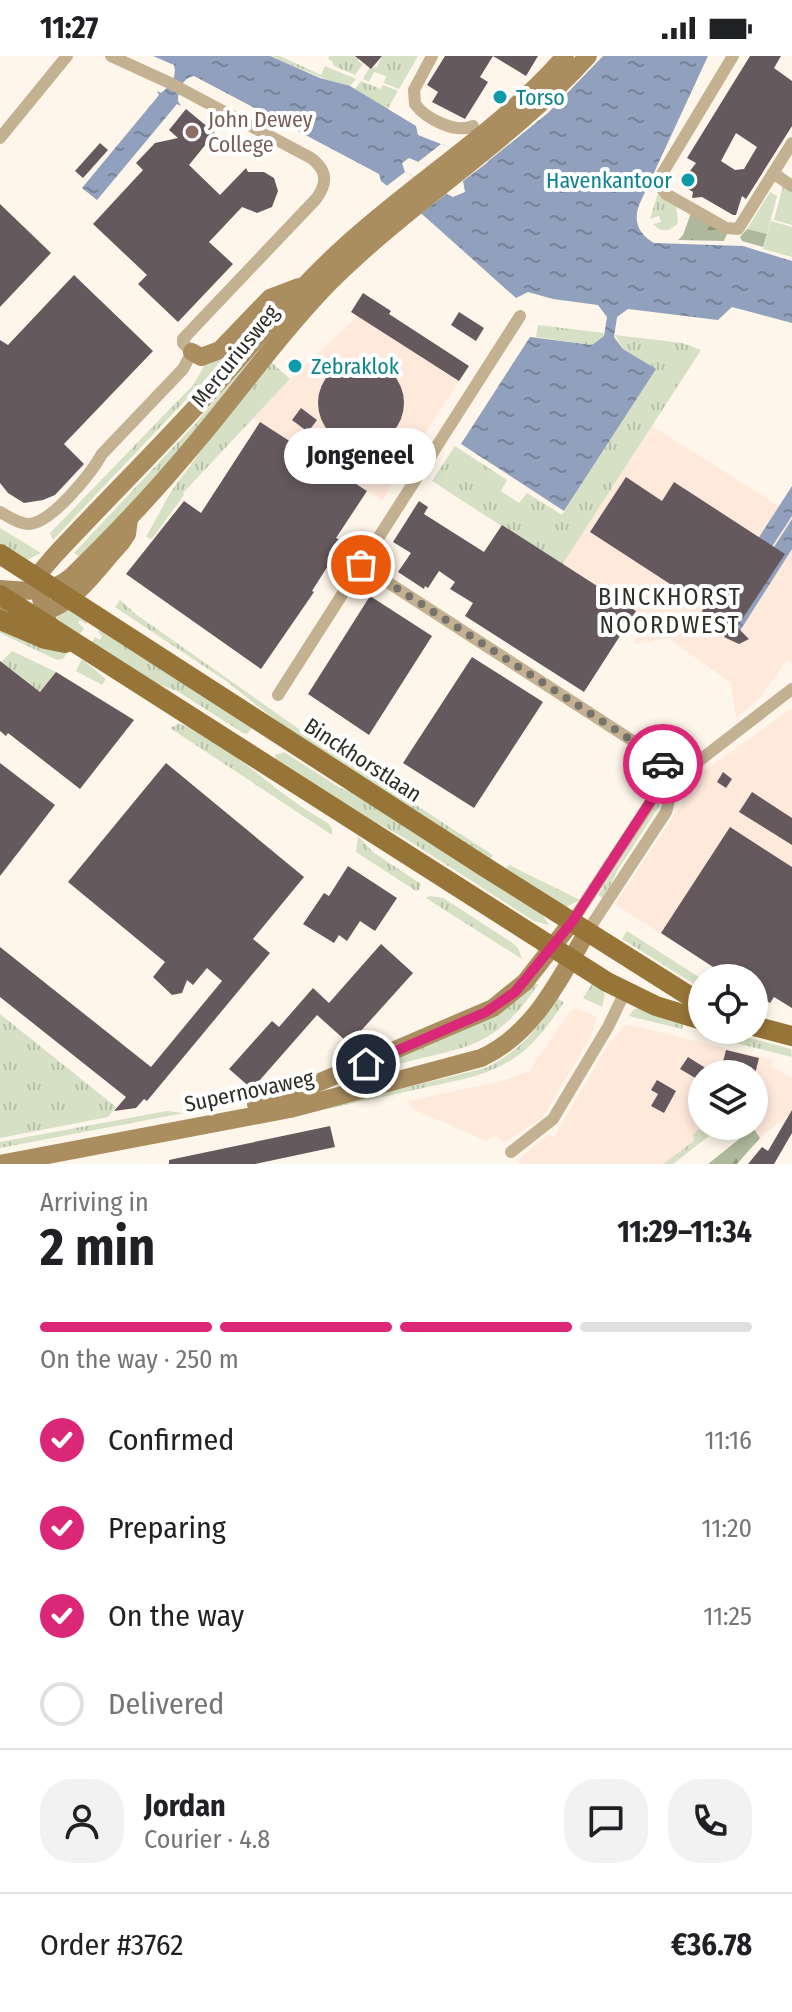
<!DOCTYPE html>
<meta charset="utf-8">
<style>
:root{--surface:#fff;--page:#f2f2f2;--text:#202124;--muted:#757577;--line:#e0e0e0;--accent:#db2777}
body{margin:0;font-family:"Fira Sans Condensed",sans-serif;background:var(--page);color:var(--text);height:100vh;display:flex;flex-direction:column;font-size:30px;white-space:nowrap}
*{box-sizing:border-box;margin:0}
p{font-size:26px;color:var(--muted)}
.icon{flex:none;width:44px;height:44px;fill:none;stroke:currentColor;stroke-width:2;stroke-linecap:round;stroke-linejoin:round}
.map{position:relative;height:1108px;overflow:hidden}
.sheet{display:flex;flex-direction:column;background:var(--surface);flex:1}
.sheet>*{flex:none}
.controls{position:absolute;left:688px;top:908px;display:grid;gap:16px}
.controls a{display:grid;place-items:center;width:80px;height:80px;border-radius:50%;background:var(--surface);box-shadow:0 4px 12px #0003;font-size:40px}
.pin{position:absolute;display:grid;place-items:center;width:68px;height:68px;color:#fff;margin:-34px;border:4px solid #fff;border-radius:50%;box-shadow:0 2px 8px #0007}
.courier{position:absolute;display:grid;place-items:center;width:80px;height:80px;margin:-40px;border:6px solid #db2777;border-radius:50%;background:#fff;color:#222;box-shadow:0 2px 10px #0007}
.bubble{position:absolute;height:56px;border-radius:28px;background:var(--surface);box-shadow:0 4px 12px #0003;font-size:26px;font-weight:700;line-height:56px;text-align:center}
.headline em{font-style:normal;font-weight:700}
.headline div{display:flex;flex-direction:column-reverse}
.headline{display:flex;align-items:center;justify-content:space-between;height:136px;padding:0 40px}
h1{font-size:52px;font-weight:700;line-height:60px}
.bar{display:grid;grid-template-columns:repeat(4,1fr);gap:12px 8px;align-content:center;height:96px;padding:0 40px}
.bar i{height:10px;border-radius:6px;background:var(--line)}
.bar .current{background:var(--accent)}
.bar p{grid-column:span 4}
.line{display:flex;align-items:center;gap:20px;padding:0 40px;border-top:2px solid var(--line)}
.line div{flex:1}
.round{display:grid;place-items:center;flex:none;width:84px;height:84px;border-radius:32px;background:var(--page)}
ol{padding:0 40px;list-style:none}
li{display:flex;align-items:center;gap:24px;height:88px}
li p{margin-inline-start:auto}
li .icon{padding:8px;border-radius:50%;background:var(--accent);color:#fff;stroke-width:4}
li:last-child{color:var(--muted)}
li i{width:44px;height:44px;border:4px solid var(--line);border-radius:50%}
.status{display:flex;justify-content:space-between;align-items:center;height:56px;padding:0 40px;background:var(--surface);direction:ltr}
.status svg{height:22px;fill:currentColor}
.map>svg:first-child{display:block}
.industrial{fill:#fee9db}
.grass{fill:url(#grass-tufts)}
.forest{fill:url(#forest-firs)}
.green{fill:#d5e0c4}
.water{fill:url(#water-ripples);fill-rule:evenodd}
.pier{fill:#fef6ea}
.building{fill:#65595e;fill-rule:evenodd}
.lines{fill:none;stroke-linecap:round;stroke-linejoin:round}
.minor{stroke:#c4b192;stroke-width:12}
.secondary{stroke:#aa8e60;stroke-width:18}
.primary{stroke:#977538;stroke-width:20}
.done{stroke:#77736c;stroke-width:8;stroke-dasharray:0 14.4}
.route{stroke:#db2777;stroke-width:10}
.culture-dot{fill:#0f9aa8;stroke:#fff;stroke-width:3}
.education-dot{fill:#8d6e63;stroke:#fff;stroke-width:3}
.labels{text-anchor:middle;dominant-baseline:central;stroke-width:8;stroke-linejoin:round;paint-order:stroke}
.culture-label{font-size:22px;fill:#0d838f;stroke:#fff;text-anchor:start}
.education-label{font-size:22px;fill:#785e54;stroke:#fff;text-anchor:start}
.street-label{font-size:22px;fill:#2f2d28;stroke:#fff}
.neighbourhood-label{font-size:24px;letter-spacing:2px;fill:#2f2d28;stroke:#fff}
</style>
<div class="status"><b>11:27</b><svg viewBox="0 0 49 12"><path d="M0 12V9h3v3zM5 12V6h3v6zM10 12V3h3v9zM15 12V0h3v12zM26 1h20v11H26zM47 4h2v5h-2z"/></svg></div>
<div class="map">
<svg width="792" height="1108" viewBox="0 0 792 1108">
<defs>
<pattern id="grass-tufts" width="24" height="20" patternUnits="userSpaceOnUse" patternTransform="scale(2)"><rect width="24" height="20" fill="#d5e0c4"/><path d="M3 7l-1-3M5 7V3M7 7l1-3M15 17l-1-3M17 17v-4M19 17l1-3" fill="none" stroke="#b7c0a8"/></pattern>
<pattern id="forest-firs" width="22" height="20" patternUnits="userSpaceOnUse" patternTransform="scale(2)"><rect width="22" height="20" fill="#aeb99b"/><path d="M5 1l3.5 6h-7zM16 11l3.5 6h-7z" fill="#8e977e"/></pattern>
<pattern id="water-ripples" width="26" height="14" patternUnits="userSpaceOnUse" patternTransform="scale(2)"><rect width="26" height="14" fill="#91a0bc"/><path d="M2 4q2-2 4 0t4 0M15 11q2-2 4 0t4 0" fill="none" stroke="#778399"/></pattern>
</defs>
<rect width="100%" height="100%" fill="#fef6ea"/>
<!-- industrial -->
<g class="industrial">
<path d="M358,260L459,325L382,444L253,362L290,323Z"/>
<path d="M652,370L779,450L792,454V607L787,604L760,642L736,662L731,627L668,582L634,588L641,564L638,557L562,509Z"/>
<path d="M792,652V952L774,941L770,947L754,936V922H730L615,848L704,715Z"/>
<path d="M577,952L597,961L591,980L542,1062L504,1087L496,1078L487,1085L413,1053L408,1045L502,1025L529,1015L570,956Z"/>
<path d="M626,968L773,1004L771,1010L792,1022V1056L760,1082L751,1070H754V1018H702V1070L693,1078L695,1085L663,1108H518L521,1101L549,1078L554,1081L608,989Z"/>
</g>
<!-- grass -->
<g class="grass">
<path d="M270,0H280L321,19L325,10L356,23L350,30H342Z"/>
<path d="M329,0H358V5L363,8L355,19L334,10L332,5L328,3Z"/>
<path d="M382,0H418L399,33L384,27L386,20L374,16L369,26L363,23L369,12L377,11Z"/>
<path d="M361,25L381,33L383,29L398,35L387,54L355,33Z"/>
<path d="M783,130L792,135V169L774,164Z"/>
<path d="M770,136L777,140L767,178L747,173Z"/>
<path d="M658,137L676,148L678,166C671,176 661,177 653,168L661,166L659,160L650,163Z"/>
<path d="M308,236L161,417L81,502L74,497L193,370Z"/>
<path d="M274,251L53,484L50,477L193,329L206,307Z"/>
<path d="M538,269L604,277V280L592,289L536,281Z"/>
<path d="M615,279L682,287L701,294L562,509L432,425L455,390L507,424L501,435L519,447L527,437L562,459L655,314L623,293Z"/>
<path d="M269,304L290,323L183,437L184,439L152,483L146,481L172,434Z"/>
<path d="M0,472L41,497L27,504L12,499L0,487Z"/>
<path d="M120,544L137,559L306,678L493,799L491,803L468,793L296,680L226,625L115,551Z"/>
<path d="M70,550L90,563L86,568L80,564L78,567L84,572L79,579L58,565L56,560Z"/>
<path d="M0,567L68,596L63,603L57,604L0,577Z"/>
<path d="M102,571L252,672L247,678L243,677L177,635L152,626L91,587L95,581L100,584L102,580L98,576Z"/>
<path d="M12,595L56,616L40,636L1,606Z"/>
<path d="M82,603L106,623L102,629L76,615Z"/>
<path d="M178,668C205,671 267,727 292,744C304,753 317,760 329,768L332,773V779L170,672Z"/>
<path d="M284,696L340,732L360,739L542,858L549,869L534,865L403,781L359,758L276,705L275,699Z"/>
<path d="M666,733L669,735L617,815L604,843L598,839Z"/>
<path d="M358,780L373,796L421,828L419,834L416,835L356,796Z"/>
<path d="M509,809L580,844L564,852L545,842L506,812Z"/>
<path d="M430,840L443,842L511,886L518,892L522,903L426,842Z"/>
<path d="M627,875L702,923V933L622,883Z"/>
<path d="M594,925L605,938L602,951L583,942Z"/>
<path d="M534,926L538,929C488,1002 457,989 382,1013L381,1009Z"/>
<path d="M557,942L564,946C536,989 514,1011 464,1023L268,1066L485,1012C519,996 538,973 557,942Z"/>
<path d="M643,951L683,969L682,973L629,960L634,953Z"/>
<path d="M0,958L116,1051L108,1061L0,1082Z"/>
<path d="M712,976L738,979L791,993L792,1001L711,981Z"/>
<path d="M167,1055L184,1057L0,1092V1086Z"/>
<path d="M699,1073L709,1080L673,1108H663L694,1085L693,1078Z"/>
</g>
<!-- forest -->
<g class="forest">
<path d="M691,157L727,178L724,185L678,184L683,179Z"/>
<path d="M747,173L767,178L763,191L742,185L740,181Z"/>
<path d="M753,1072L760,1082L737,1108H708Z"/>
</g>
<!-- green -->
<path class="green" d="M771,165L792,171V201L763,193Z"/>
<!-- water -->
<g class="water">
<path d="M153,0H270L320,22L350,30L416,70L418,79L487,106L548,57L603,0H708L639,149C633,166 639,178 654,187L743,190L792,205V267L732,251L718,264L628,253L617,261L614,281L623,293L656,313L564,455L461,388L530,281L592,289L604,280L607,261L598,249L553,243L528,236L516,242L423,159L381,125L379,118L194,20C182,22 178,35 178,45L181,50L177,48L97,144L82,132L159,39L157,35L161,37C171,30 177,21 174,9ZM409,102L463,125L465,136L453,141L405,116L402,107Z"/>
<path d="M792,430V460L720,570L707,562Z"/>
<path d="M792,463V493L736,581L722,572Z"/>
</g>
<!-- pier -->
<g class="pier">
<path d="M441,88L488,106L463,125L418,106Z"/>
<path d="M405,116L446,138L418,160L384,132Z"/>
</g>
<!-- building -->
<g class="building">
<path d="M355,0H382L371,13Z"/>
<path d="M445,0H493L480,21L488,26L465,63L432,46L438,36L427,29Z"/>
<path d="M493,0H538L526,20Z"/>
<path d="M750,0H781L774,12L792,25V70L746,143L742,140L736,159H733L702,141L692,142L693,136L680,128L696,107L687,102ZM736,77L757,91L744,113L735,114L721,105Z"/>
<path d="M186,53L215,77L189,109L220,139L246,112L248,116H264L274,122L278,135L272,151L257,157L242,151L209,186L233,208L178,266L138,228L147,219L93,168L143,114L136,107L155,87L178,82L169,74Z"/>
<path d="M100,87L108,94L83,122L75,115Z"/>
<path d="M0,148L51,197L0,251Z"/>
<path d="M74,219L153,295L64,388L84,408L55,439L43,444L24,447L8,437L0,427V284L8,289Z"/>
<path d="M363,237L391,255L389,258L469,310L459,325L351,256Z"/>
<path d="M459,256L484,272L476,285L451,269Z"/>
<circle cx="361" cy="347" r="43"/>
<path d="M301,352L317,364L308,376L292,364Z"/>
<path d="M260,366L367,435L336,482L343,486L312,535L314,536L261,613L126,518L184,445L201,457Z"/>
<path d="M377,404L389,412L384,420L371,411Z"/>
<path d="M626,421L662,445L674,426L785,498L737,571L749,583L739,588L726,582L703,563L702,556L704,550L590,476Z"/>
<path d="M419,445L428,451L424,458L484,496L502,469L636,555L584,636L465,560L473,547L450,533L455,526L439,515L428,532L425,530L424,533L398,516L411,497L393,486Z"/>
<path d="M370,540L432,580L369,679L308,638Z"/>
<path d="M472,601L543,646L474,752L403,707Z"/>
<path d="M0,605L40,636L56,616L134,664L80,733L8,677L6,680L0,675Z"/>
<path d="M0,707L55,749L0,820Z"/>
<path d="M166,707L304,821L253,883L270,897L147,1045L144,1043L136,1052L114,1055L126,1041L0,941V891L151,1011L222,925L207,912L193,929L187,924L182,937L172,939L153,921L165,906L68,826Z"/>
<path d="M723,716L732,723L726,732L717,726Z"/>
<path d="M752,736L792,762V789L739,756Z"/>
<path d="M730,771L792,811V952L774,941L770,947L754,936V922H730L661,877Z"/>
<path d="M348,810L397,842L375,875L360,865L347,885L339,879L334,887L303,868L324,837L329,840Z"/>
<path d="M381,888L413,917L359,977L356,975L346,985L317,959L252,1033L229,1013L272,965L279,971L313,932L329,947Z"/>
<path d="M726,994L759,1002L755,1018L722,1010Z"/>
<path d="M688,1001L715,1018H702V1026L680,1013Z"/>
<path d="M657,1024L676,1035L664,1057L651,1050L658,1038L651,1034Z"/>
<path d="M792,1054V1077L774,1108H748L762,1091L768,1095Z"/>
<path d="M330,1070L335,1091L255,1108H169V1104Z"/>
</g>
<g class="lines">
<!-- minor -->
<g class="minor">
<path d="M432,0L414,34L415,48C426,63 456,78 473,70"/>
<path d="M733,0L662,118L661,131L666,138L726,172L738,173L792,87"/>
<path d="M0,82L67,0"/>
<path d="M773,117L792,130"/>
<path d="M0,456C9,461 19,468 29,468C52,467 92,416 102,398L183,313L192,296L183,287V283L316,143C328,127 327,114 311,102L170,27L111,0"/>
<path d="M361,509L653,698L674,726"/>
<path d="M278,639L520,260"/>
<path d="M572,866L656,738L792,633"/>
<path d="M587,876L666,756L674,726"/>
<path d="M511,1096L553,1063L608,971L625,936"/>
</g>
<!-- secondary -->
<g class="secondary">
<path d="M192,296L201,301L220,294L270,242L299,231"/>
<path d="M0,533C26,535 50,539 72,520C112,481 152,439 188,396C236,340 277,281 328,228C410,146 510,86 588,0"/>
<path d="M0,554C61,572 85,526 121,487L127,478L129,463"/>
<path d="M51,571L45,560L36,521L54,500C104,446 156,395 205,341C252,289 293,237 345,190C417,124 501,74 565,0"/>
<path d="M256,1048L313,1029L493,952L525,926L572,866"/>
<path d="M0,1108L290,1053L481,1002C534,978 559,924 587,876"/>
</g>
<!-- primary -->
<g class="primary">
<path d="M0,498L485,811L702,948"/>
<path d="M0,539L607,926L656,950L702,964"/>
<path d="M0,564L45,583L65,587"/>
<path d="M754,970L792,980"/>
</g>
</g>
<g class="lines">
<!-- done -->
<path class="done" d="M361,509L653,698L663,708"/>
<!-- route -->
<path class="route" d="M366,1008L486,956L515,936L572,866L652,743L674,726L663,708"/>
</g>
<!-- markers -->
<g class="culture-dot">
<circle cx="500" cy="41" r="8"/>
<circle cx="688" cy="124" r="8"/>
<circle cx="295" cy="310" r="8"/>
</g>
<circle class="education-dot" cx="192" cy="76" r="8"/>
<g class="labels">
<!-- culture labels -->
<g class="culture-label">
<text x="516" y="41">Torso</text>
<text x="672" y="124" text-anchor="end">Havenkantoor</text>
<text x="311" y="310">Zebraklok</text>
</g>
<!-- education labels -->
<g class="education-label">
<text x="208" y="63">John Dewey<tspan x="208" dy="25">College</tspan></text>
</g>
<!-- street labels -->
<g class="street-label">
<text transform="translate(235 300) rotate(-51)">Mercuriusweg</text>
<text transform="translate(363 704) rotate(33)">Binckhorstlaan</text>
<text transform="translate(249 1035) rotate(-12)">Supernovaweg</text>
</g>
<!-- neighbourhood labels -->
<g class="neighbourhood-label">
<text x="670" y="541">BINCKHORST<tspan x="670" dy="28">NOORDWEST</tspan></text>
</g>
</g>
</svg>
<div class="controls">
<a><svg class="icon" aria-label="locate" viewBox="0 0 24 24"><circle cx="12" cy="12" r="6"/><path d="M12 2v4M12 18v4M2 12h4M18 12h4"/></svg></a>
<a><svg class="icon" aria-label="layers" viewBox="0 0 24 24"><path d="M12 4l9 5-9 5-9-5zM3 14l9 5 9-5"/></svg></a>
</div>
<div class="pin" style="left:361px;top:509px;background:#ea580c"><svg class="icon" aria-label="bag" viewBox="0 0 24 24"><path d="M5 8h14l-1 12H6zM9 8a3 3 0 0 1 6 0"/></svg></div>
<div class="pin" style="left:366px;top:1008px;background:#1f2937"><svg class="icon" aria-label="home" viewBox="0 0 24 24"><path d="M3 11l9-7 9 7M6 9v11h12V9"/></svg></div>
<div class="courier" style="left:663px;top:708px"><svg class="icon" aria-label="car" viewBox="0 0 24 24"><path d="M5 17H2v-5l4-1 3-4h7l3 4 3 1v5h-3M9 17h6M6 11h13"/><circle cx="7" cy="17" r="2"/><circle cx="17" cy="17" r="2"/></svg></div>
<div class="bubble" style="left:284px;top:372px;width:152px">Jongeneel</div>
</div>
<section class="sheet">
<div class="headline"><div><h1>2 min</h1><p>Arriving in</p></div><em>11:29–11:34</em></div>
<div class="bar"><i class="current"></i><i class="current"></i><i class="current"></i><i></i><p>On the way · 250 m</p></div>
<ol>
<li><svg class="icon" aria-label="check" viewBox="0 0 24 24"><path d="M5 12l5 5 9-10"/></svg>Confirmed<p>11:16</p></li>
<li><svg class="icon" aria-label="check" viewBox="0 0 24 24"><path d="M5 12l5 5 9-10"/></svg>Preparing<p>11:20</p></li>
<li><svg class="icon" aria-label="check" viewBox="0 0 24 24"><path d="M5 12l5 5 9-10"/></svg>On the way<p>11:25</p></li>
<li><i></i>Delivered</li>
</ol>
<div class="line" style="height:144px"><a class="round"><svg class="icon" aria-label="person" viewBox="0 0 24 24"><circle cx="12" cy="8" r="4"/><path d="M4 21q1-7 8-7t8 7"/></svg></a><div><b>Jordan</b><p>Courier · 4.8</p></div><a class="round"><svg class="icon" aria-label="chat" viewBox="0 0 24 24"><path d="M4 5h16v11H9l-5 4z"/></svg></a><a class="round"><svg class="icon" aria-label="phone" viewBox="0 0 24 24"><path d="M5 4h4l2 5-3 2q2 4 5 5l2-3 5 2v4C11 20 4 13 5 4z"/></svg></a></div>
<div class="line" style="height:104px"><div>Order #3762</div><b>€36.78</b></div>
</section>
